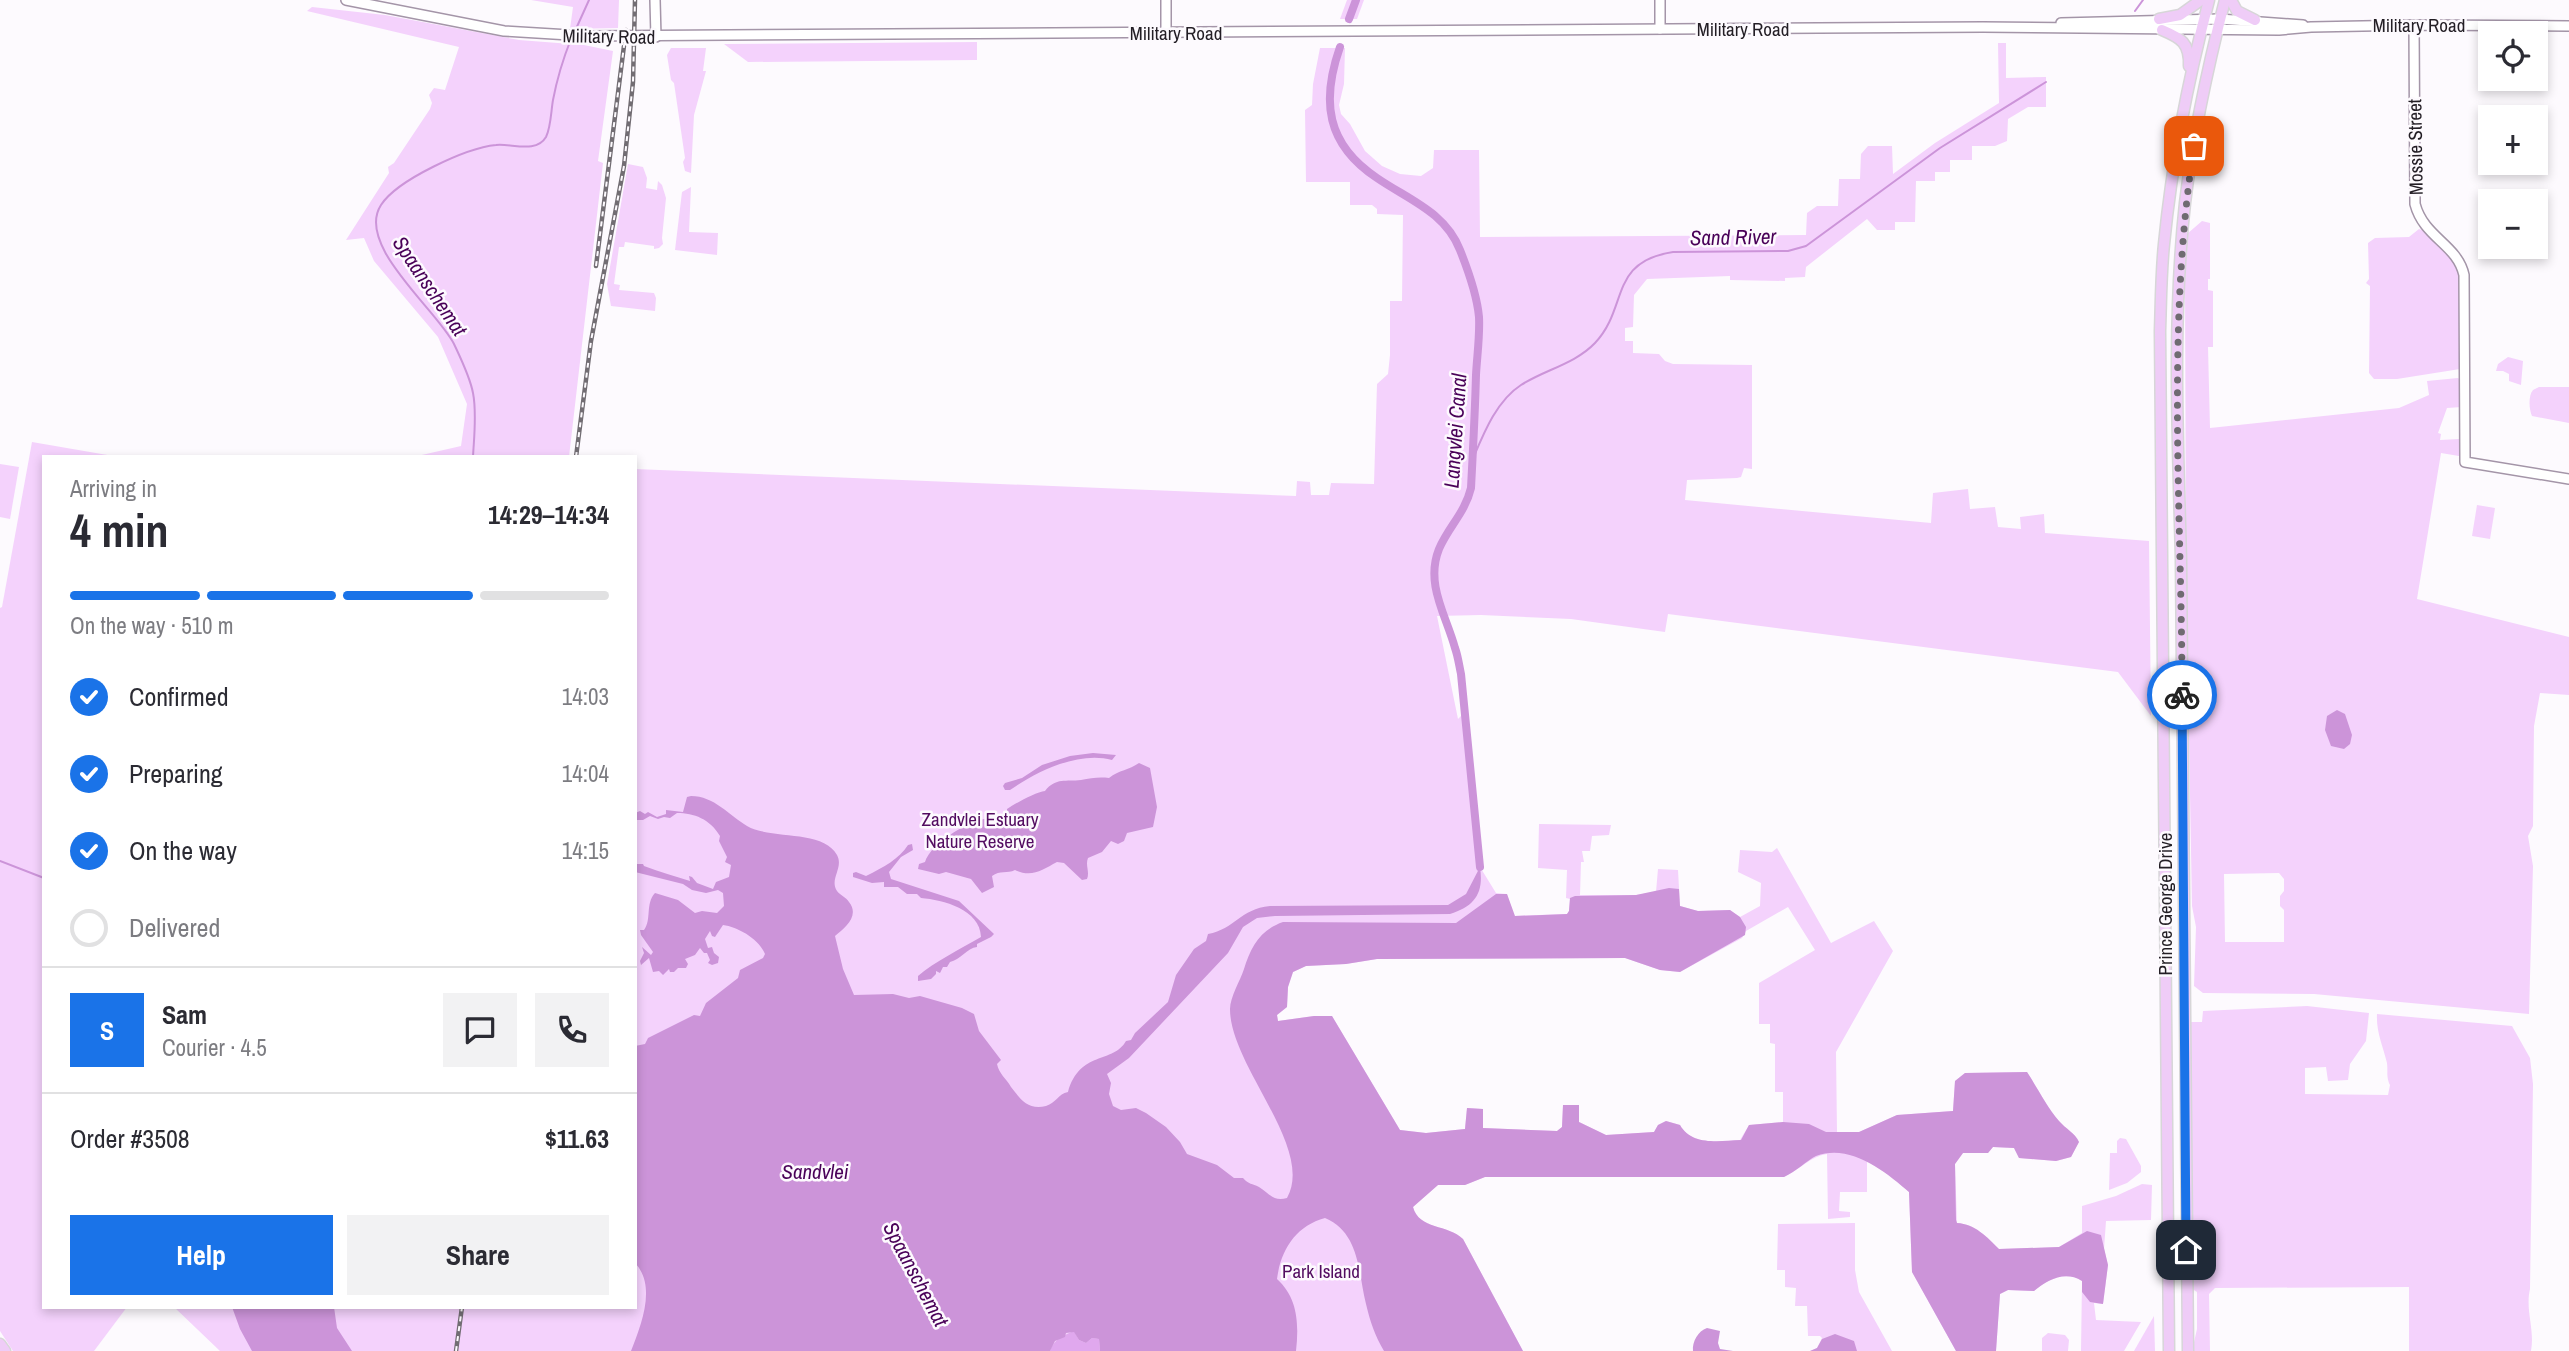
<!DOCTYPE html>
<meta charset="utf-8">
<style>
:root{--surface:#fff;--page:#f2f2f3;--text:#2b2b33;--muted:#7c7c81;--line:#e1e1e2;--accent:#1a73e8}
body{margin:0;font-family:"Archivo Narrow",sans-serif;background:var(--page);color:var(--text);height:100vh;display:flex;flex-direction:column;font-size:26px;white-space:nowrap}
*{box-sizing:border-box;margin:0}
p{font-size:23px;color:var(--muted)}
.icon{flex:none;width:38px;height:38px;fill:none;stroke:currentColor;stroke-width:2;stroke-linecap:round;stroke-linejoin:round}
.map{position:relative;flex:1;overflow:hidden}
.panel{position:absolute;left:42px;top:455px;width:595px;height:854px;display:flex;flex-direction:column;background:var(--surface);border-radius:0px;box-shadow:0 4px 10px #0003}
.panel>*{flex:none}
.fabs{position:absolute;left:2478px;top:21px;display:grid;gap:14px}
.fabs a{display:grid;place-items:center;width:70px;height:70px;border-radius:0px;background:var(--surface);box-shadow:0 4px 10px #0003;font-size:35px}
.pin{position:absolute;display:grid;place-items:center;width:60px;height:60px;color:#fff;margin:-30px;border-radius:14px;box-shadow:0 4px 10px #0006}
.courier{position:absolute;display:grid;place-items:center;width:70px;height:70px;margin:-35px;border:5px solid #1a73e8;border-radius:50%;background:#fff;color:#222;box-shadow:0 2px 9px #0007}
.summary em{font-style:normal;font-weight:800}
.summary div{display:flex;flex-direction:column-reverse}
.summary{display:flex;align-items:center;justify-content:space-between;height:119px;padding:0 28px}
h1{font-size:46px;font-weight:800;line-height:52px}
.bar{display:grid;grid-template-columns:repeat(4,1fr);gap:10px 7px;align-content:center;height:84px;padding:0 28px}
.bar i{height:9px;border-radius:5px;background:var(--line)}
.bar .on{background:var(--accent)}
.bar p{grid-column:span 4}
.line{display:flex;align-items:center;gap:18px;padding:0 28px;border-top:2px solid var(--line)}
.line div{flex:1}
.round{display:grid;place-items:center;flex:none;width:74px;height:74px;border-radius:0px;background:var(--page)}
ol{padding:0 28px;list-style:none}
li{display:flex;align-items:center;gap:21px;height:77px}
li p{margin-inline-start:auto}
li .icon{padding:7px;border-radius:50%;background:var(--accent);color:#fff;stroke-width:4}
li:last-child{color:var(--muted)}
li i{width:38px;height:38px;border:4px solid var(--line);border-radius:50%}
.action{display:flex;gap:14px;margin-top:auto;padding:14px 28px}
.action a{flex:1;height:80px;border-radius:0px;background:var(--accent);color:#fff;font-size:28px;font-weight:800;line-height:80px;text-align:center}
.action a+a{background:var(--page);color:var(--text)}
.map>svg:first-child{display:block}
.green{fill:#f4d2fc;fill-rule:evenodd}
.forest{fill:#e0a8ee}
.water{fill:#cc94d9}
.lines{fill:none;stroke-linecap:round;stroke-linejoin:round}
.stream{stroke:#cc94d9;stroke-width:2}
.canal{stroke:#cc94d9;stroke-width:8}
.secondary-casing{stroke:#a495a8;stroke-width:12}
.primary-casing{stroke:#d7d6d8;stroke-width:13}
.secondary{stroke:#fff;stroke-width:9}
.primary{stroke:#efccf7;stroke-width:10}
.rail-casing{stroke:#726d73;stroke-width:4.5}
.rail{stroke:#fdfafe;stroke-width:2;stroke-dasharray:5;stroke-linecap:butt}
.done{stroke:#6f6b71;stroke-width:7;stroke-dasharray:0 12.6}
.route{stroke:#1a73e8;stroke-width:9}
.labels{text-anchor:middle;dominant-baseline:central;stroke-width:5;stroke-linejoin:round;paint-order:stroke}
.street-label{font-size:19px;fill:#231e25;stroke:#fdfafe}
.park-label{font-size:19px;fill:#530c61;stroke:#fdfafe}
.water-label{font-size:21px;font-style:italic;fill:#490058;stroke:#fdfafe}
</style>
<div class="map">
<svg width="2569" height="1351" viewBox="0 0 2569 1351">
<rect width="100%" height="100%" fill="#fdfafe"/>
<!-- green -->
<g class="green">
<path d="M531,0H619L618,28L570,29L573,7Z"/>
<path d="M1347,0H1364L1357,19H1340Z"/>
<path d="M312,7L385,15L519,40L584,45L613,51L598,161L603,163L569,457H413L461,446L467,404L438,337L374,261L364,238L346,240L389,173L388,167L394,163L430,109L432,103L429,95L434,88L445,90L459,47L307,11Z"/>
<path d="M977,42V60L748,62L724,44Z"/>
<path d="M1998,43H2006V78L2046,77V107H2028L2008,119L2007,141L1995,146H1972V160H1950V172H1935V181H1916L1915,222H1895V230H1877L1867,219L1806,267L1805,277L1785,278V281L1730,280V276L1647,279L1634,295L1633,327L1625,328V341H1633V353L1659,354L1665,361L1673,364L1752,365V469L1744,468L1741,477L1737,478L1687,480L1685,500L1931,523L1933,493L1968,489L1970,509L1995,507L1998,527L2021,529L2020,517L2044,514L2045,533L2149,541L2151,716L2118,672L1668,614L1665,632L1571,619L1481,615L1437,616L1458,719L1462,715L1480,867L1496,893L1507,894L1514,916L1567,914L1569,911L1570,899L1566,898L1567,870L1538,868L1539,824L1611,825L1609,835L1592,836L1590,851H1582L1584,862H1581L1580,895H1636L1656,892L1658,869L1678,870L1680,906L1698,911L1730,910L1740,917L1760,906L1761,883L1738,872L1740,850L1772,852L1777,848L1831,943L1874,921L1893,951L1836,1052L1837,1132H1859L1897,1115L1953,1111L1955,1081L1965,1073L2027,1072C2038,1089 2047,1107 2059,1121C2066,1129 2075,1133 2079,1142L2071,1157L2056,1161L2019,1158L2014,1148L1993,1147L1988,1153H1963L1955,1164L1957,1223C1975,1224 1987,1237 1999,1249L2059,1247L2082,1233V1206L2116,1196L2142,1184L2152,1185L2151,1220L2106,1221L2104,1249L2108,1265L2103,1304L2094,1303L2096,1320L2141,1322L2124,1351H2081L2082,1281C2065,1270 2047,1280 2034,1291L2008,1290L2000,1294L1996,1351H1956L1912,1272L1909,1192L1892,1177L1867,1161V1192H1840L1839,1211L1850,1212V1217L1828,1219L1827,1154C1811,1156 1799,1170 1784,1177H1485L1465,1185H1438L1413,1207C1419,1230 1448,1224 1463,1239L1523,1351H220L174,1307H635V469L1296,496L1297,481L1310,482L1311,495H1329L1331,483L1374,484L1377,384L1388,374L1390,355V301H1402L1403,215L1377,214V209L1372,205H1350V182H1306L1305,110L1312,105L1313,84L1320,48H1345L1344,84L1339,105L1341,114L1350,124L1365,151L1382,166L1400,174L1421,176L1433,168L1434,150H1479L1480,237L1806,235L1807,213L1817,206H1838L1839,179H1860L1861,154L1868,146H1892L1893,174L1935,143L1999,103ZM1788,907L1815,950L1759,983V1024H1770V1043L1775,1044V1092H1783V1122L1749,1125L1740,1140C1719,1141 1692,1146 1680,1125L1666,1121L1658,1125L1654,1132L1606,1135L1579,1122V1105H1563L1562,1127L1557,1131L1483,1128V1109L1467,1108L1465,1129L1426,1133L1400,1130L1332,1016H1314L1278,1021L1277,1015L1287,1007L1288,987L1293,972L1306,966L1346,964L1377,959L1625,958L1660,970L1680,972L1742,938L1746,931Z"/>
<path d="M671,48H706L703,71H706L694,115L691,173L685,171L683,162L685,158L674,83L671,80L667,55Z"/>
<path d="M628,164L643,167L647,178L646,188L657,190L658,181L662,185L666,198L662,238L663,244L659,248L654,249V246L625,242L624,247H619L614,284L620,285L619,290L654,293L656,298L655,311L611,306L607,284Z"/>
<path d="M691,187L689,232L718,233L717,255L675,250L682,192Z"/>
<path d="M2202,221L2210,223V279H2208V290L2213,291V347H2208L2210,428L2399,408L2429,395L2427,381L2458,378L2461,381L2462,407L2447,408L2438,433L2441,434L2440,440L2459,439V456L2441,453L2417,599L2569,637V695L2540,693L2534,726L2533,826L2528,836L2533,866L2529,1014L2314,994L2203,993L2194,986L2196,927L2192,906L2186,572L2185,281L2187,234ZM2279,873L2284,879V891L2280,896V906L2284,910V942H2225L2224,874Z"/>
<path d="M2419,229L2425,231L2454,261L2461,274L2460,369L2397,379H2374L2369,373L2370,286L2366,283L2369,279L2368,243L2375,238L2409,237Z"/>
<path d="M2508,357L2523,361L2521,385L2509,381V374L2503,371H2496L2498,364Z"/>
<path d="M2569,387V423L2532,416C2529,409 2528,396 2533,390L2539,387Z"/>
<path d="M32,442L119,457H44V1307H127L94,1351H13L0,1331V608L2,607Z"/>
<path d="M0,464L19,467L10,519L0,517Z"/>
<path d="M2477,505L2495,508L2490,539L2472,536Z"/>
<path d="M2307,1006L2369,1013L2366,1041L2350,1064L2348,1080L2328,1081L2326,1067L2305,1068V1094L2388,1095L2390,1085C2386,1077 2388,1072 2387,1063C2383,1046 2376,1032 2377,1014L2512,1026L2530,1058L2533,1084L2530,1289C2525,1310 2535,1329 2531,1351H2409V1287L2215,1288L2209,1294L2210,1351H2192L2197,1329V1292L2194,1290L2190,1263L2189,1022H2202L2203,1011Z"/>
<path d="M2120,1138L2126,1139L2141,1166V1172L2127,1183L2109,1190L2110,1153H2117V1141Z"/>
<path d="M1855,1223V1270L1859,1292L1892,1351H1810L1817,1348L1822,1338L1820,1336H1808L1807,1306H1795L1796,1288L1785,1287V1270H1777L1778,1224Z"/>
<path d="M2154,1316L2155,1351H2134Z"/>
<path d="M2048,1333L2065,1335L2069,1340L2068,1351H2042V1338Z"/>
</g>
<!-- forest -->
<path class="forest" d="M1074,1331L1079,1340L1086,1343L1092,1338L1099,1339L1100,1351H1050C1054,1339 1064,1335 1074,1331Z"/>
<!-- water -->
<g class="water">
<path d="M2337,710L2345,714L2352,735L2350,744L2344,749L2331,746L2325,730L2327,716Z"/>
<path d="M1093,753L1116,755L1112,760C1079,751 1037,771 1010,790H1005L1003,786L1005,783L1022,778L1042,765L1070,756Z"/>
<path d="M1139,763L1150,768L1157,807L1153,827L1127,833L1124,841L1118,844L1111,841L1102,852L1088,858C1085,865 1090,872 1087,879L1082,880L1064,863L1057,862C1042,870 1032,878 1015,870C1007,874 1000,870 992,876L994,887L982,893L971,879L946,872L939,874L918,869L919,864L925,862C931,841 981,812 1002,818L1007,814V809C1016,803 1036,792 1045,791C1056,777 1066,782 1081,780C1091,778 1099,777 1109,778C1119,770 1129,770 1139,763Z"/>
<path d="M691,796C714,796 729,815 747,826C771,840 823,829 837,855C844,868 829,879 837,891C840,895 846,897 849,902C860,916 845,928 835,936L843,969L854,995L893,994L909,998L920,996L962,1008L974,1014L979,1031L1001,1060L997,1064C999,1074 1006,1078 1011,1087C1021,1100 1028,1110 1046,1106C1056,1103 1058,1094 1068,1092C1080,1050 1113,1064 1126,1041L1131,1040L1135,1033L1168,1002L1176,975L1194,949L1206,941L1208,934C1235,929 1240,909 1270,906L1448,905L1466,894L1480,867C1484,893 1475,906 1450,914L1275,916L1257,918L1243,927L1228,953L1129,1058L1107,1074L1111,1083L1109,1094L1113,1106L1121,1110L1136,1108L1146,1113L1166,1127L1180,1142L1187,1154L1217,1165L1234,1178H1243C1249,1185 1252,1183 1259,1187C1269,1193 1273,1202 1287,1198C1315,1148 1230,1066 1230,1009C1230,997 1240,981 1244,969C1251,947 1260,930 1283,922L1456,923L1496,894H1507L1515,916L1567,914L1569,911L1570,898L1575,896L1636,895L1669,888L1679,889L1680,906L1698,911L1730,910L1740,917L1746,927L1745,935L1680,972L1660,970L1625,958L1377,959L1346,964L1306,966L1293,972L1288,987L1287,1007L1277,1015L1278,1021L1314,1016H1332L1400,1130L1426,1133L1465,1129L1467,1108L1483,1109V1128L1557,1131L1562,1127L1563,1105H1579V1122L1606,1135L1654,1132L1658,1125L1666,1121L1680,1125C1692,1146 1719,1141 1741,1140L1749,1125L1783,1122L1809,1124L1826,1132H1859L1897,1115L1953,1111L1955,1081L1965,1073L2027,1072C2038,1089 2047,1107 2059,1121C2066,1129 2075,1133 2079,1142L2071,1157L2056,1161L2019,1158L2014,1148L1993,1147L1988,1153H1963L1955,1164L1956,1220L1957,1223C1975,1224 1987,1237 1999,1249L2059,1247L2087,1231L2101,1235L2108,1265L2103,1304L2090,1302L2082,1292V1281C2065,1270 2047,1280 2034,1291L2008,1290L2000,1294L1996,1351H1956L1912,1272L1909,1192C1885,1171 1850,1143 1816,1156C1808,1160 1795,1172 1784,1177H1485L1465,1185H1438L1413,1207C1419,1230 1448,1224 1463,1239L1523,1351H1384C1375,1336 1370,1321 1366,1304C1358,1272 1360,1233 1325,1218C1296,1226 1281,1249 1277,1279C1298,1298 1299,1324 1296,1351H1100L1099,1339L1092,1338L1086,1343L1079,1340L1074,1332L1066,1333L1065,1337L1055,1341L1050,1351H631C641,1325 657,1286 635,1263V1046L645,1044L648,1038L694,1015L700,1016L706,1003L738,978L740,970L763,958L765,954C759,939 738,927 723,925L715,937L712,936L710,931L705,939L708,948L712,947L714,953L719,957L718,963L712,965L708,963L710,960L707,953H704L700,948L695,955L685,959L688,964L686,968H678L674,972H670L669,969L663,975L659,971L653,972L649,958L641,965L640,961L644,953L642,947L651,955L653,952L641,935L640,930H644C652,919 645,904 655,893L678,900L695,913L702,911L717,913L724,906L723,893L718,890L706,893L692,890L683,884L635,872V864H643L644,866C660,872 675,876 690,881L689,876L692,877L697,883L713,889L716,882L729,877L731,865L725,862L727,857L719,841L720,836C710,819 694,813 677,813L670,818L664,817L658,819L650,816L643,820H635V813L640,811L645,814L648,812L657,817L666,814V810L683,812L687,797Z"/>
<path d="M912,844L913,850L901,857L889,872L891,879L959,901L994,934L991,937L977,944V947C967,948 960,960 950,962L947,967H943L940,973L936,971V974L931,979L918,981V976C934,962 962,948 981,937C980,909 943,900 921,898L917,894H907L898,887H884V882L872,883L853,877V873L856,872L866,876C884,867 899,859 908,845Z"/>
<path d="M232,1307H334L337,1328L352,1351H252L240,1329Z"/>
<path d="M1707,1328L1720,1331L1718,1343L1720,1349L1733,1351H1693C1692,1342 1698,1331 1707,1328Z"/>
<path d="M1835,1334L1854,1341L1857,1351H1810L1817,1348L1822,1339Z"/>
</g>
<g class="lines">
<!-- stream -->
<g class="stream">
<path d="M2135,11L2143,0"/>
<path d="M575,31L589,0"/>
<path d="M473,457C474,437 477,413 473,393C470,377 461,359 454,344C437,310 355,245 381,205C397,180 466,148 496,145C511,143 536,154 546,137C551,127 551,111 553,100C557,79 563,59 571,39"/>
<path d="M1472,461C1483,435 1496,401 1521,385C1544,370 1575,364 1595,343C1629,307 1608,262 1673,252L1788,251L1806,246L1940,148L2046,82"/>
<path d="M0,861L44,878"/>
</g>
<!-- canal -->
<g class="canal">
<path d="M1349,19L1356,0"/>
<path d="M1340,47C1321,101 1326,144 1377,178C1409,200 1445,212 1460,250C1468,270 1477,295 1479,317C1480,336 1477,356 1476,375C1475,413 1473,450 1471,488C1465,513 1449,526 1439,549C1425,584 1446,615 1455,648C1458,656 1459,665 1461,674L1480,867"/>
</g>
<!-- secondary casing -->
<g class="secondary-casing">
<g id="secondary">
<path d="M346,0L504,31L586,36L1983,27L2279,30L2311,27L2414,25L2569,26"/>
<path d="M655,0L656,37"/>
<path d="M1166,0V33"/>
<path d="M1660,0V29"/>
<path d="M2061,23L2220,19L2303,25"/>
<path d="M2414,25L2415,204C2424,238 2457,244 2464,275L2465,462L2569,479"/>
</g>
</g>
<!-- primary casing -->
<g class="primary-casing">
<g id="primary">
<path d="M2231,0L2237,11L2255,20"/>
<path d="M2159,19L2180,15L2201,0"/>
<path d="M2162,30C2181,38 2190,43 2189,66"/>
<path d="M0,1344L5,1351"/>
<path d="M2169,1351L2160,331C2161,302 2161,273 2164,244C2172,162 2188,80 2209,0"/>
<path d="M2188,1351L2181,560C2178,442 2172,321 2185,203C2193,136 2208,66 2225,0"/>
</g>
</g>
<!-- secondary -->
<use href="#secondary" class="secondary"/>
<!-- primary -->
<use href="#primary" class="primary"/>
<!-- rail casing -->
<g class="rail-casing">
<g id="rail">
<path d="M596,266L626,30"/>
<path d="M576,457L591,341L624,166L633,82L635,0"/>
<path d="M456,1351L462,1307"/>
</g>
</g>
<!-- rail -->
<use href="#rail" class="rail"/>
</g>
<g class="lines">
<!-- done -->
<path class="done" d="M2182,695C2182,512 2166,327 2194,146"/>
<!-- route -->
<path class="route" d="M2182,695L2186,1250"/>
</g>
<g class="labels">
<!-- street labels -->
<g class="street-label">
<text x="2419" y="25">Military Road</text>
<text x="1743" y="29">Military Road</text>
<text x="1176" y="33">Military Road</text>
<text transform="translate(609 36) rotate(1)">Military Road</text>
<text transform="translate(2415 147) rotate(-91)">Mossie Street</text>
<text transform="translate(2165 904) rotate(-90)">Prince George Drive</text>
</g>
<!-- park labels -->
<g class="park-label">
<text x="980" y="819">Zandvlei Estuary<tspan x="980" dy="22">Nature Reserve</tspan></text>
<text x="1321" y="1271">Park Island</text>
</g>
<!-- water labels -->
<g class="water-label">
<text transform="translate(1733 237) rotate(-1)">Sand River</text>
<text transform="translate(430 286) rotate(56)">Spaanschemat</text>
<text transform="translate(1455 431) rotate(-86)">Langvlei Canal</text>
<text x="815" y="1171">Sandvlei</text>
<text transform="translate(916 1274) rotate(62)">Spaanschemat</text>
</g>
</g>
</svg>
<div class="fabs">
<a><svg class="icon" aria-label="locate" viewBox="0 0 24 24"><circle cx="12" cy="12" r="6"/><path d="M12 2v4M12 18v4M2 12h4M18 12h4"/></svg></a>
<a>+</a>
<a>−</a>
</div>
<div class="pin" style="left:2194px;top:146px;background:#ea580c"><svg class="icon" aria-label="bag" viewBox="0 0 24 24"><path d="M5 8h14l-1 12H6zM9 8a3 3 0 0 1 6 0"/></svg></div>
<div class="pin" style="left:2186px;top:1250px;background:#1f2937"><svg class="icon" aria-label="home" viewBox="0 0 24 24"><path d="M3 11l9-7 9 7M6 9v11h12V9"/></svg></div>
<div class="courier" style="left:2182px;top:695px"><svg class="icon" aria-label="bike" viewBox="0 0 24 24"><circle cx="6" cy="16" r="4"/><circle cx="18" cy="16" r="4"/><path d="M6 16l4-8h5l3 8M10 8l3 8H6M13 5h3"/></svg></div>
<section class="panel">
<div class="summary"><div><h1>4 min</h1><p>Arriving in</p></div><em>14:29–14:34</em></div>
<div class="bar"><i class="on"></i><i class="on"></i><i class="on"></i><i></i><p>On the way · 510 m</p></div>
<ol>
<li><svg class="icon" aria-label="check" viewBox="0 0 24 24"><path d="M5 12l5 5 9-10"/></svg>Confirmed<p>14:03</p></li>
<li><svg class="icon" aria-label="check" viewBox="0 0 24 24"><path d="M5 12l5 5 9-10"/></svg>Preparing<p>14:04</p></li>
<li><svg class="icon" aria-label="check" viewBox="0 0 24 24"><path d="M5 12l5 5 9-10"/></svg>On the way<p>14:15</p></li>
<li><i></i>Delivered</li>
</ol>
<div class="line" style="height:126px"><b class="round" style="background:var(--accent);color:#fff">S</b><div><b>Sam</b><p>Courier · 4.5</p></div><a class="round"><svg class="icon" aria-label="chat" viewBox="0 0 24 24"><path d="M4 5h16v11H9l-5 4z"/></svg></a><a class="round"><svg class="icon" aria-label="phone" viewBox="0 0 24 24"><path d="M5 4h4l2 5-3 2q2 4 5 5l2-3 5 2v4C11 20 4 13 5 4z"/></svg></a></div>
<div class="line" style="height:91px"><div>Order #3508</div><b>$11.63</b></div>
<div class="action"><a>Help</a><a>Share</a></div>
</section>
</div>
